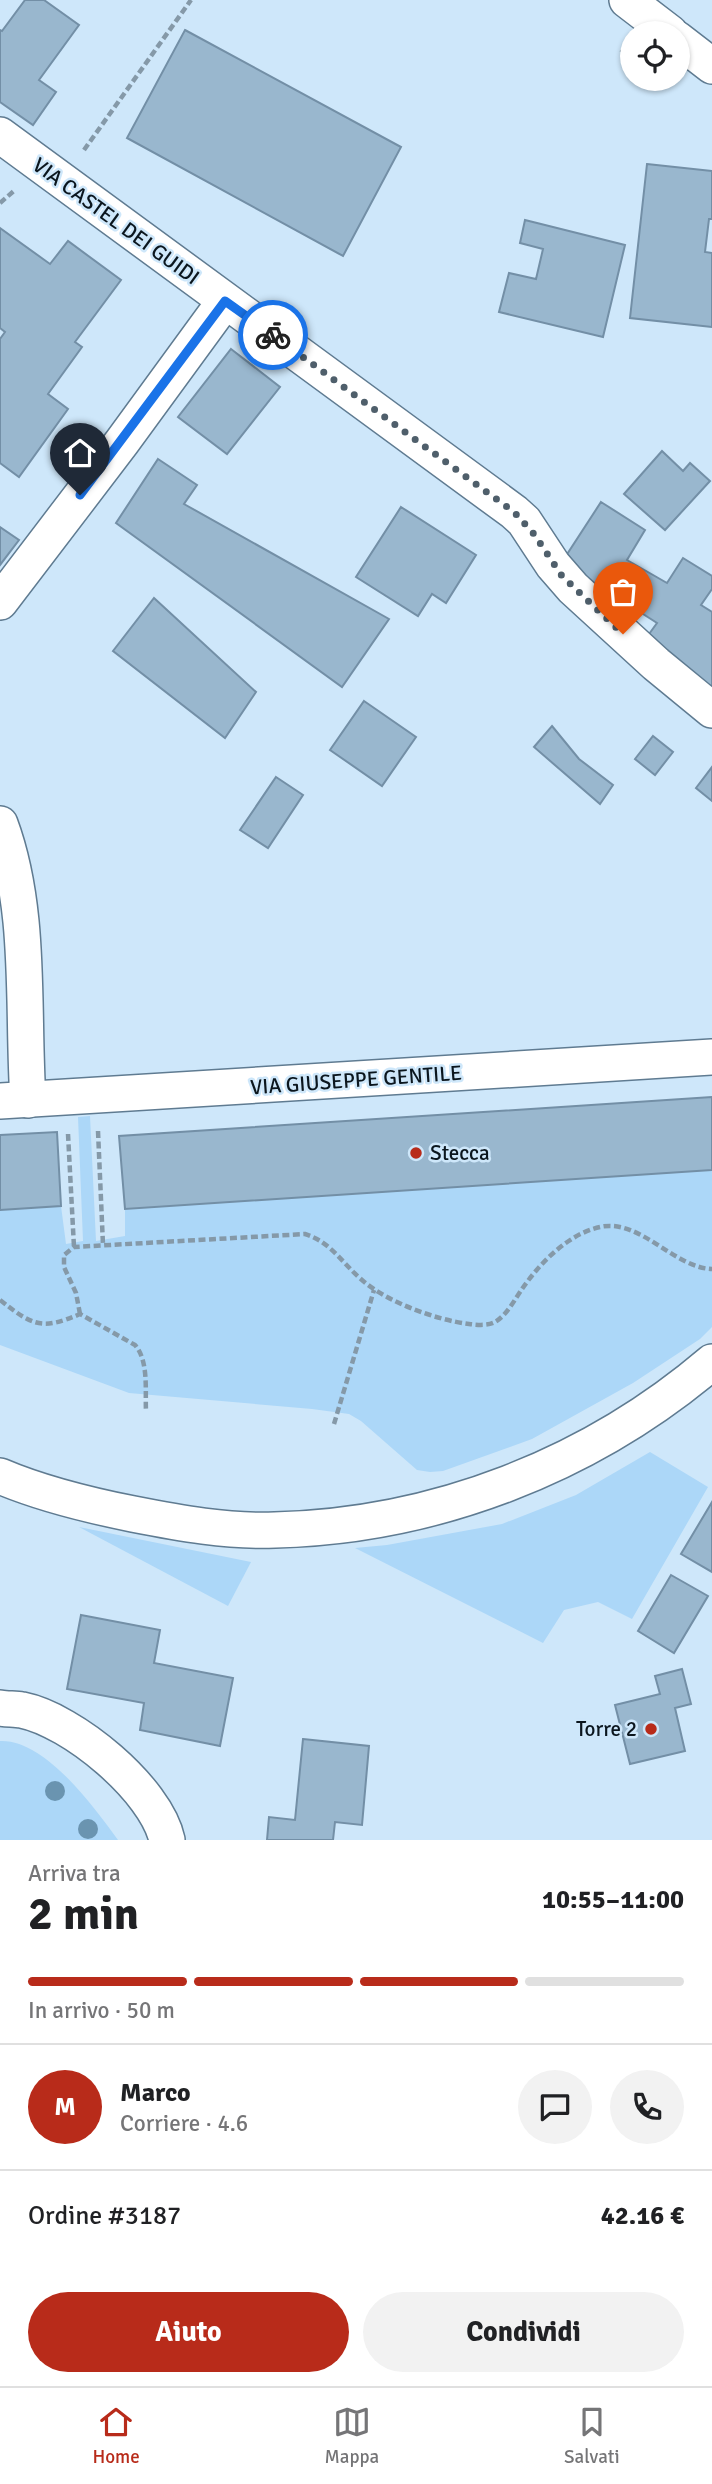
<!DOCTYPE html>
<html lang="it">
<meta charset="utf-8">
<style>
:root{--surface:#fff;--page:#f2f2f2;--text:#202124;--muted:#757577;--line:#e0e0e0;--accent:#b82b1a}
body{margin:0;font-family:Signika,sans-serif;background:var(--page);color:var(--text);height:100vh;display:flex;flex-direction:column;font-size:26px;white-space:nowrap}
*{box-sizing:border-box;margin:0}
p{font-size:23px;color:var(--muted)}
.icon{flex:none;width:38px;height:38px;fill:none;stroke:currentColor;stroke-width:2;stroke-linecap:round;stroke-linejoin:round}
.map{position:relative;height:1840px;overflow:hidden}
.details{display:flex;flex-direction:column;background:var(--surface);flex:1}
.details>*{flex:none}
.fabs{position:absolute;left:620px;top:21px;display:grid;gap:14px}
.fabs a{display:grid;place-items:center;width:70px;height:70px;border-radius:50%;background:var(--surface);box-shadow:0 2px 5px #0004;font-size:35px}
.pin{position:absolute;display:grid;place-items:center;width:60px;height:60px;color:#fff;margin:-72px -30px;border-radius:50% 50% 50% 0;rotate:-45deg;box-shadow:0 0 7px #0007}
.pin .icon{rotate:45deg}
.courier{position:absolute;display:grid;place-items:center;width:70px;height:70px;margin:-35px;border:5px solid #1a73e8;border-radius:50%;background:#fff;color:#222;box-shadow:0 2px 9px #0007}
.headline em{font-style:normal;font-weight:700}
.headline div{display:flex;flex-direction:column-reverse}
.headline{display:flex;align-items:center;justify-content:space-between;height:119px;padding:0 28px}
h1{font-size:46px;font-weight:700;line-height:52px}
.bar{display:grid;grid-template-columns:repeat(4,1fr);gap:10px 7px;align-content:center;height:84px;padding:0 28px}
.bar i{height:9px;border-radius:5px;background:var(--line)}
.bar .on{background:var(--accent)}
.bar p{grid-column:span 4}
.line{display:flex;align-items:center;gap:18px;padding:0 28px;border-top:2px solid var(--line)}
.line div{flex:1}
.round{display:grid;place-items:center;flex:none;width:74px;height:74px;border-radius:37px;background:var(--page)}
.primary-button{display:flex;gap:14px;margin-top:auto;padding:14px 28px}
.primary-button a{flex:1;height:80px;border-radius:42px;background:var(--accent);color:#fff;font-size:28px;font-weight:700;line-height:80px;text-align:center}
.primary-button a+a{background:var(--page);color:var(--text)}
.tabs{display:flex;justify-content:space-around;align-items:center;height:98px;border-top:2px solid var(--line);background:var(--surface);font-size:19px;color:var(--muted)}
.tabs a{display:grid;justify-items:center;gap:4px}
.tabs .on{color:var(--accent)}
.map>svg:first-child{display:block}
.green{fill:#acd7f8}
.building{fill:#99b7ce;stroke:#738fa6;stroke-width:2}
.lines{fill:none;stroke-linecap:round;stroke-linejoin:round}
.street-casing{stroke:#5f7b91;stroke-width:38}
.path{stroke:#8599a8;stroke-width:4.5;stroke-dasharray:7 3.5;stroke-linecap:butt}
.street{stroke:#fff;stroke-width:35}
.tree{fill:#6a94b0}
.done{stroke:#4f5f6b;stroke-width:7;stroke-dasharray:0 12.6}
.route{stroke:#1a73e8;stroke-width:9}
.poi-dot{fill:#b82b1a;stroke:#cee7fa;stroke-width:2.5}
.labels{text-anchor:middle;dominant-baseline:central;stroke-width:5;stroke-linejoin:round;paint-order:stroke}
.street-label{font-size:21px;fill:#0b161e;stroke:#cee7fa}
.poi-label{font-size:21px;fill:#0b161e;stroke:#cee7fa;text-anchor:start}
</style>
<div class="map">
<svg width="712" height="1840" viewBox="0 0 712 1840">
<rect width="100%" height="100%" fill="#cee7fa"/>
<!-- green -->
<g class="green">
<path d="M90,1116L96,1241L125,1236V1209L712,1170V1327L700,1339L633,1383L532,1439L443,1471L430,1472L417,1470L361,1421L349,1414L312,1409L129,1393L0,1345V1210L61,1206L66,1244L83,1241L78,1117Z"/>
<path d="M650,1452L708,1487L632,1619L598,1602L564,1610L543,1643L355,1548L387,1545L502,1524L576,1495Z"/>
<path d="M79,1527L251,1562L228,1606Z"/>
<path d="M0,1741C45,1739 94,1807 118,1840H0Z"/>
</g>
<!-- building -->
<g class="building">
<path d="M25,0H44L79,25L39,80L56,92L33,125L0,102V30L2,31Z"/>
<path d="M185,30L401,147L343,256L127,138Z"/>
<path d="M632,36V59L621,51Z"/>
<path d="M647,164L712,171V219H709L705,252L712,253V327L630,318Z"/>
<path d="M525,220L625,245L603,337L499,312L509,273L536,279L543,249L520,243Z"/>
<path d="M0,228L50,264L68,241L121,280L75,342L82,347L48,394L68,409L19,477L0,463V339L5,332L0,328Z"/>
<path d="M231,349L280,387L227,454L178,417Z"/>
<path d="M662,451L683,471L690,463L710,481L665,530L624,494Z"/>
<path d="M158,459L197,485L184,504L389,619L342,687L116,523Z"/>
<path d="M601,502L645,530L627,560L667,583L683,558L712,576V589L701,605L712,612V695L644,641L657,623L562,562Z"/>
<path d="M401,507L476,555L446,603L432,594L418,616L356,577Z"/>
<path d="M0,527L19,540L0,565Z"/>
<path d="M154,598L256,692L225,738L113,651Z"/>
<path d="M364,701L416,737L382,786L330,750Z"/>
<path d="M552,726L579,759L613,785L600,804L534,747Z"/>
<path d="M653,736L673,752L655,775L635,759Z"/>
<path d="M712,767V801L696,788Z"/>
<path d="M276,777L303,795L268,848L240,830Z"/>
<path d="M712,1097V1170L125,1209L119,1136Z"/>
<path d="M57,1132L61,1206L0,1210V1135Z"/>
<path d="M712,1502V1572L681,1554Z"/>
<path d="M671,1575L708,1596L674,1653L638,1631Z"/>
<path d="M81,1615L160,1630L154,1663L233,1678L220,1746L140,1730L144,1703L67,1689Z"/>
<path d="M682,1669L691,1704L675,1708L685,1751L630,1764L615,1705L660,1694L655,1676Z"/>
<path d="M303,1739L369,1746L362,1825L335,1822L333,1840H267L269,1817L295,1820Z"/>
</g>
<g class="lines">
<!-- street casing -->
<g class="street-casing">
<g id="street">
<path d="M627,0L670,33"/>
<path d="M677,39L712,66"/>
<path d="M0,135L514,512L524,521L553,565L573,588L656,664L712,710"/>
<path d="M0,602L122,442L225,301"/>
<path d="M0,824C32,910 22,1009 28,1100"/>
<path d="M0,1101L712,1057"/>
<path d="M0,1476C42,1494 88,1505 133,1514C179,1523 228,1532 275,1530C435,1526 590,1466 712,1362"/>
<path d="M0,1708C7,1709 15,1709 22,1710C72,1720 156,1789 167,1840"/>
</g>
</g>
<!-- path -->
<g class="path">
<path d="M84,150L191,0"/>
<path d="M0,203L15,190"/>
<path d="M98,1131L103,1245"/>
<path d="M68,1134L74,1247"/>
<path d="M0,1300C32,1325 41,1331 80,1314L135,1345C149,1361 145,1391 146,1411"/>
<path d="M80,1314L76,1293L64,1267V1255L74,1247L305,1234C331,1242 342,1263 362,1280C387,1302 436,1320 469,1324C477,1325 488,1326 495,1322C507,1315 515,1299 522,1289C540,1263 568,1234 600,1227C640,1218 674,1268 712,1269"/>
<path d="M334,1424L374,1290"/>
</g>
<!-- street -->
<use href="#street" class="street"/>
</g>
<!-- trees -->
<g class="tree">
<circle cx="55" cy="1791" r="10"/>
<circle cx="88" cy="1829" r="10"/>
</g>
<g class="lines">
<!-- done -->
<path class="done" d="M273,335L514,512L534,534L562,576L623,634"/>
<!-- route -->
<path class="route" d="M80,495L225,301L273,335"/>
</g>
<!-- markers -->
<g class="poi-dot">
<circle cx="416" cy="1153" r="7"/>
<circle cx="651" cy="1729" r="7"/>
</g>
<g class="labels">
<!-- street labels -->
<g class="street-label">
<text transform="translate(116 221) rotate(36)">VIA CASTEL DEI GUIDI</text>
<text transform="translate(356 1080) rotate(-4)">VIA GIUSEPPE GENTILE</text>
</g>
<!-- poi labels -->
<g class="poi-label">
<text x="430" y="1153">Stecca</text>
<text x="637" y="1729" text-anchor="end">Torre 2</text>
</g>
</g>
</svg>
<div class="fabs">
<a><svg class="icon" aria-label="locate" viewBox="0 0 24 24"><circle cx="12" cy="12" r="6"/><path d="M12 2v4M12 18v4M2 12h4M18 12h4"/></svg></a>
</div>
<div class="pin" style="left:623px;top:634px;background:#ea580c"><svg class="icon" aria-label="bag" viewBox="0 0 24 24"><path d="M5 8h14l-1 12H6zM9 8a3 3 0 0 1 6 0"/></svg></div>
<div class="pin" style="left:80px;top:495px;background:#1f2937"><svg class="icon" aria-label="home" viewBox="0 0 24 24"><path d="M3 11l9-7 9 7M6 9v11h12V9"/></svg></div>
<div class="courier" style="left:273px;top:335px"><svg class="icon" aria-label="bike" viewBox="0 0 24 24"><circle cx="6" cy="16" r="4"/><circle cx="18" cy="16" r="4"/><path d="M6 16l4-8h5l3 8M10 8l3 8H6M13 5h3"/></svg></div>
</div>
<section class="details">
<div class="headline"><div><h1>2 min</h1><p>Arriva tra</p></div><em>10:55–11:00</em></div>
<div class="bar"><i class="on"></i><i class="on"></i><i class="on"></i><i></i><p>In arrivo · 50 m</p></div>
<div class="line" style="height:126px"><b class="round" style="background:var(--accent);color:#fff">M</b><div><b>Marco</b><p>Corriere · 4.6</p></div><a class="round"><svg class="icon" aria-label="chat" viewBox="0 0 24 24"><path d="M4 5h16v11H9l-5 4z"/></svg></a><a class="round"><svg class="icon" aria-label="phone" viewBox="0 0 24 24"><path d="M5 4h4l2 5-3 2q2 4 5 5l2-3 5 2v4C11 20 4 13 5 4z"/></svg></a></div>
<div class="line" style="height:91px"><div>Ordine #3187</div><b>42.16 €</b></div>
<div class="primary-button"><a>Aiuto</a><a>Condividi</a></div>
</section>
<nav class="tabs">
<a class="on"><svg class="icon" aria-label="home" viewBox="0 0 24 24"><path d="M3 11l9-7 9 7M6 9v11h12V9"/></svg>Home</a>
<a><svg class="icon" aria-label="map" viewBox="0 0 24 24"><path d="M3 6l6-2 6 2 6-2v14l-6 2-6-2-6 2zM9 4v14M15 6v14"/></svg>Mappa</a>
<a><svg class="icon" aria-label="saved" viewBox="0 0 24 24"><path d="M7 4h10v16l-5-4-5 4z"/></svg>Salvati</a>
</nav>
